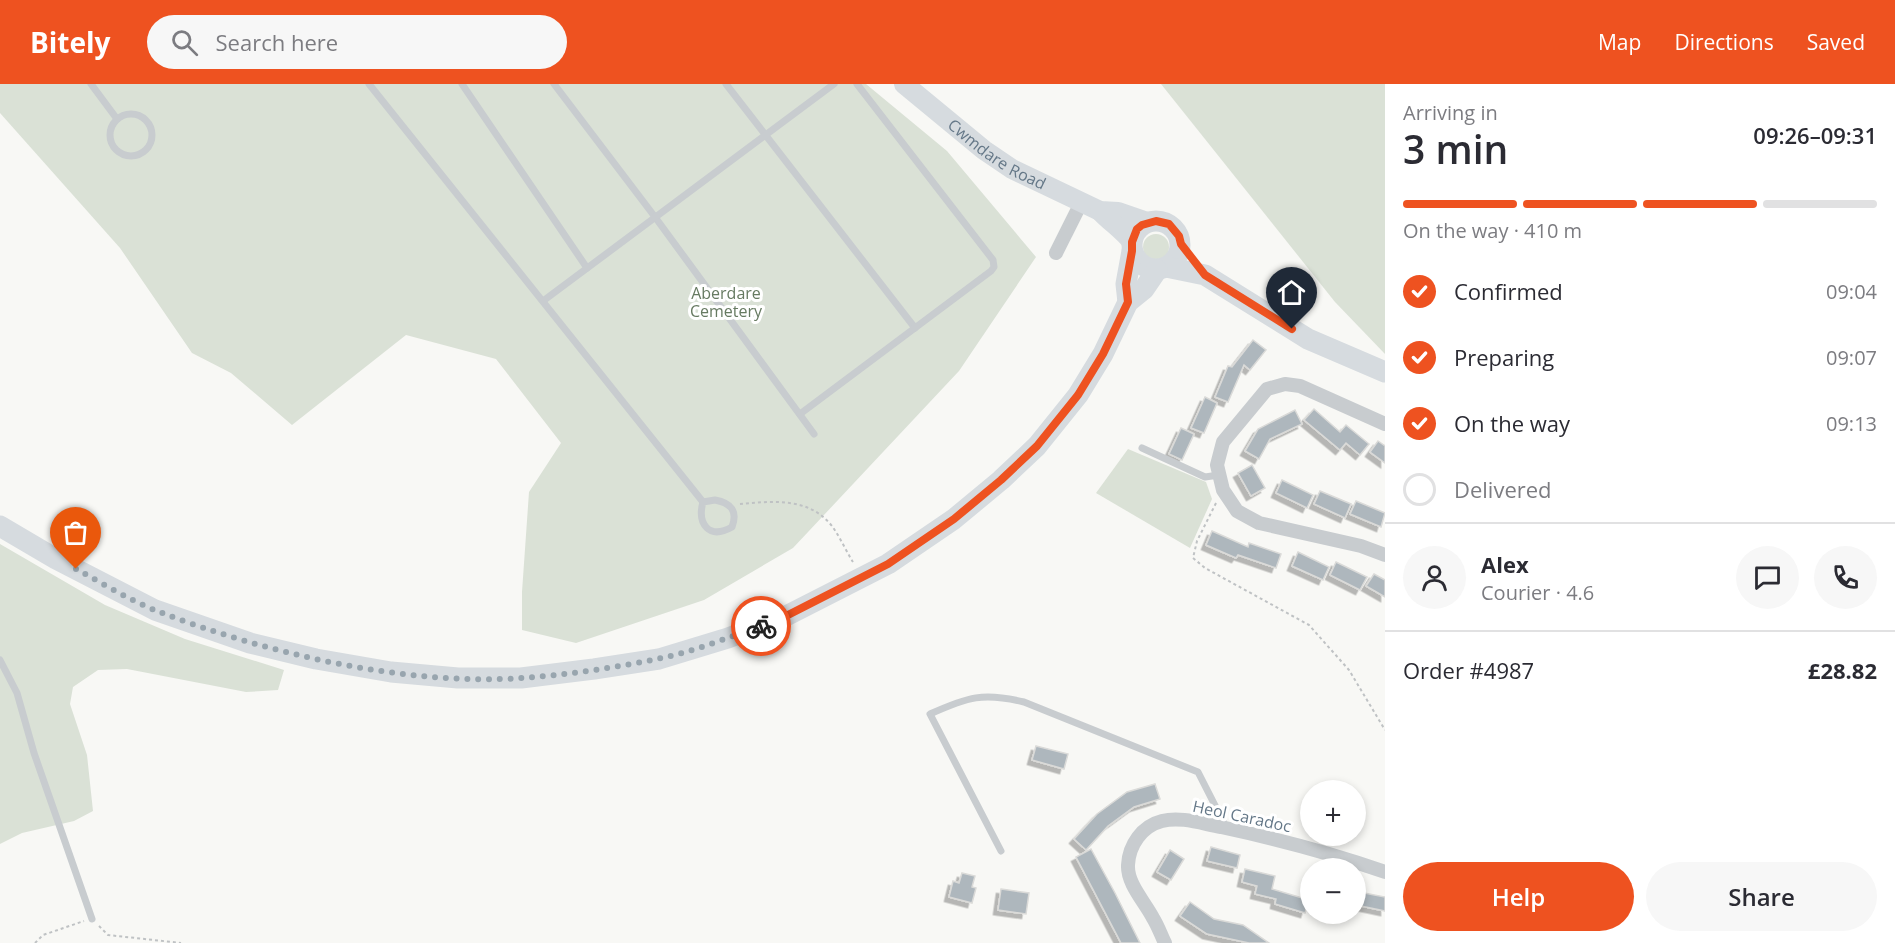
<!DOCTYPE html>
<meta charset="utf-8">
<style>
:root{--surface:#fff;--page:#f7f7f7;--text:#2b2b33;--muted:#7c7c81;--line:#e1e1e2;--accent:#ee5220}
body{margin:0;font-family:"Open Sans",sans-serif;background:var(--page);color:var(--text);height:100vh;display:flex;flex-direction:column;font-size:22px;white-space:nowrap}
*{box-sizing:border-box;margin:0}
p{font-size:20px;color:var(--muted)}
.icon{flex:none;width:33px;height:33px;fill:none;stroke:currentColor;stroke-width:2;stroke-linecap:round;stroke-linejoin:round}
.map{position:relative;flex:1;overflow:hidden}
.panel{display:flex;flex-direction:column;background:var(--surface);width:510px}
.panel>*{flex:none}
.tools{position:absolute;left:1300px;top:696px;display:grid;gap:12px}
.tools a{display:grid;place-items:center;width:66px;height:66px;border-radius:50%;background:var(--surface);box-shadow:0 3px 9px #0003;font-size:30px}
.pin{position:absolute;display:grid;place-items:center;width:51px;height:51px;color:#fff;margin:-62px -26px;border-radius:50% 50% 50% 0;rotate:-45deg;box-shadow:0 0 6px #0007}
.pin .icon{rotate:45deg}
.courier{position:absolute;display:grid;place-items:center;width:60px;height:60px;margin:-30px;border:4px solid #ee5220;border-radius:50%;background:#fff;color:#222;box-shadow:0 2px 8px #0007}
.head em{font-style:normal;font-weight:600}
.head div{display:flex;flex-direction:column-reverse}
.head{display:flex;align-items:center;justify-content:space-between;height:102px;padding:0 18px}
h1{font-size:39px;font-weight:600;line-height:45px}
.bar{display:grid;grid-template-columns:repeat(4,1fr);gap:9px 6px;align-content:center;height:72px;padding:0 18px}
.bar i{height:8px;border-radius:4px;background:var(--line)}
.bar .selected{background:var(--accent)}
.bar p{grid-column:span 4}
.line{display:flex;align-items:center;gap:15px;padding:0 18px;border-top:2px solid var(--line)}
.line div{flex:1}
.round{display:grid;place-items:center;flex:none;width:63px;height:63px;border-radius:32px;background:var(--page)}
ol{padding:0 18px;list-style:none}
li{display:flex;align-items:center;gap:18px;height:66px}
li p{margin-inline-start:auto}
li .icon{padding:6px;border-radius:50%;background:var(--accent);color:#fff;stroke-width:4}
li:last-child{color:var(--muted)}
li i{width:33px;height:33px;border:3px solid var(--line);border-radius:50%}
.cta{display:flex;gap:12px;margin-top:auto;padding:12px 18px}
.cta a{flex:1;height:69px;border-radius:36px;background:var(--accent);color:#fff;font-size:24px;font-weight:600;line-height:69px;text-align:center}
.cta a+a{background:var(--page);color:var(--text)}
header{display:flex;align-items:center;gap:36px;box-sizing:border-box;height:84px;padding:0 30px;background:var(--accent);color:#fff}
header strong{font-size:28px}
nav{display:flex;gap:33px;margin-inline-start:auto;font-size:21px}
.search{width:420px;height:54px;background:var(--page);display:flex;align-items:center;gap:15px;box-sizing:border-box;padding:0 21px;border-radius:33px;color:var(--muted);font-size:22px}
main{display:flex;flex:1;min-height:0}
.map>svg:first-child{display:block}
.green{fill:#dae1d6}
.building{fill:#aeb7bd;stroke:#dadad8;stroke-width:1.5;filter:url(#shadow)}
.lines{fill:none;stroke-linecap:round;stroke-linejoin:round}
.path{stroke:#bfc2c4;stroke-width:2;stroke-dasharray:3 3;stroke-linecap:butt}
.lane{stroke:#c8cccf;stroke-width:7}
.street{stroke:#c8cccf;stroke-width:14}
.secondary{stroke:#d6dbdf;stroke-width:20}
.primary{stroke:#d6dbdf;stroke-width:21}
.done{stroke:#98a5ae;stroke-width:6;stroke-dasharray:0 10.8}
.route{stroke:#ee5220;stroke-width:8}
.labels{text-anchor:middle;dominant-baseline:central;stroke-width:6;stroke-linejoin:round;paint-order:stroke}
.street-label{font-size:16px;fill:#657888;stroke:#fff}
.park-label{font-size:16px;fill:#667a61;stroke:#fff}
</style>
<header>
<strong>Bitely</strong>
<div class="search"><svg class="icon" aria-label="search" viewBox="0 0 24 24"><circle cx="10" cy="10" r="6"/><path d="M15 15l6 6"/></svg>Search here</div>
<nav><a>Map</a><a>Directions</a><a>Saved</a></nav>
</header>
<main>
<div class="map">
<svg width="1385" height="859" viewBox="0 0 1385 859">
<defs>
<filter id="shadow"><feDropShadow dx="-4.5" dy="4.5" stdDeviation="0" flood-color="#0004"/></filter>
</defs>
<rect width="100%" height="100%" fill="#f8f8f5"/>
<!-- green -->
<g class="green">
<path d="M0,0H866L947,67L1036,173L959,287L793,464L704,516L576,559L522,546V508L529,408L561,359L496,275L406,251L292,341L231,289L192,269L120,164L0,29Z"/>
<path d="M1161,0H1385V270L1335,218Z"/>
<circle cx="1156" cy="163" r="13"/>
<path d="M1128,365L1206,398L1212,415L1190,464L1096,409Z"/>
<path d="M0,460L105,521L185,555L284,586L278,606L246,608L127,585L98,586L73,603L70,620L87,671L93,727L74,737L22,749L0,760Z"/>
</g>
<!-- building -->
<g class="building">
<path d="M1253,256L1266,266L1250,286L1244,281L1228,318L1215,313L1228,282L1232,283Z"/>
<path d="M1205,313L1217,319L1204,349L1191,344Z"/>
<path d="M1314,325L1340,348L1346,341L1369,360L1360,371L1346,359L1340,366L1304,336Z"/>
<path d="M1295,326L1302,340L1270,355L1259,375L1245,367L1258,345Z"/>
<path d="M1181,344L1194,350L1182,376L1169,370Z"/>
<path d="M1378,357L1385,362V379L1370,368Z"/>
<path d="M1252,381L1265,404L1251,412L1238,389Z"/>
<path d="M1282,396L1313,411L1307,424L1276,409Z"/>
<path d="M1320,407L1351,420L1345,434L1314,420Z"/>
<path d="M1356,417L1385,429L1381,443L1350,430Z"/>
<path d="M1212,447L1248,463L1249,459L1281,470L1276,484L1238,471L1236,474L1206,461Z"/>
<path d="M1298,468L1329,483L1323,496L1292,482Z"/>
<path d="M1336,478L1367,493L1360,506L1330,491Z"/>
<path d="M1374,490L1385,496V513L1366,502Z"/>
<path d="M1036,662L1068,670L1064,685L1032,676Z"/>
<path d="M1155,700L1160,715L1134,723L1108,742L1086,766L1074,755L1097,730L1127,708Z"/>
<path d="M1211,763L1240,771L1237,784L1207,777Z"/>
<path d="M1091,765L1115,809L1140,859H1121L1076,773Z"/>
<path d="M1170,766L1184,775L1171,796L1157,788Z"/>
<path d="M1245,785L1275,792L1272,805L1309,816L1305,829L1275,820L1276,815L1255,810L1257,802L1242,798Z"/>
<path d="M962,789L975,792L972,803L976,804L972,819L949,813L953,797L959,799Z"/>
<path d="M1001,805L1029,809L1026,830L998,826Z"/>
<path d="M1359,808L1385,813V827L1356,821Z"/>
<path d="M1190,818L1214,835L1243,841L1269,859H1249L1207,850L1180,832Z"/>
</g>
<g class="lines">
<!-- path -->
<g class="path">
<path d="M1216,419L1197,457L1193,474L1205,484L1309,541L1349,586L1385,646"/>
<path d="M740,420C773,417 809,413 832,442C840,453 846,467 853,478"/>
<path d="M99,842L108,851L181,859"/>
<path d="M35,859L43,851L84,837"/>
</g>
<!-- lane -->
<g class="lane">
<path d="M91,0L117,35"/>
<path d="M369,0L703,418"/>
<path d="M462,0L587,184"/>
<path d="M554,0L655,133L814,350"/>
<path d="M726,0L915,244"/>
<circle cx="131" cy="51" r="21"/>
<path d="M543,217L834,0"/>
<path d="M800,330L991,187L994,183L993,176L857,0"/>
<path d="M1142,364L1205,393L1219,391"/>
<path d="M715,416C731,419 738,427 732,443C709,456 697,440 703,418Z"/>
<path d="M0,576L17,609L34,669L92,835"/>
<path d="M1001,767L930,630C968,613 983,608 1024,618L1198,688L1227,745"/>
</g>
<!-- street -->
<g class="street">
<path d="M1056,169L1082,117"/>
<path d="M1385,340L1300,302L1285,300L1267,305L1223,358L1217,381L1223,406L1237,427L1259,439L1361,462L1385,471"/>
<path d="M1165,859C1161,851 1158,842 1153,834C1145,818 1127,800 1128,781C1129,761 1142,742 1162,737C1181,732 1203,740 1221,743C1277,755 1331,769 1385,788"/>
</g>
<!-- secondary -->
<g class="secondary">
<path id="s1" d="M904,0L984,66L1012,85L1100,127L1118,128L1147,138"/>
<path d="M1100,127C1110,138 1123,146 1132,158"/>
</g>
<!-- primary -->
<g class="primary">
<circle cx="1156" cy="161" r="24"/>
<path d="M1166,183L1205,191L1308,255L1385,288"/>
<path d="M1128,218L1126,200L1132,167"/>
<path d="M0,442L56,475L155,526L250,559L316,575L391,588L458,594H521L594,585L659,575L728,554L786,532L888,480L954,435L1001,396L1037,362L1078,311L1103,270L1128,218L1144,205L1157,186"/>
</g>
</g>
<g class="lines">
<!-- done -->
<path class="done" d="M76,485C102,499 129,516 157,527C265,569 405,602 522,594C566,591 613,584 657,575C692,568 727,554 761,542"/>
<!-- route -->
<path class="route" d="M761,542L786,532L888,480L954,435L1001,396L1037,362L1078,311L1103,270L1128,218L1126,200L1132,167V158L1137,145L1142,141L1156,137L1169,140L1179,152L1181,160L1205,191L1292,245"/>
</g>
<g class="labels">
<!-- street labels -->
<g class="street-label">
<text stroke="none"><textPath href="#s1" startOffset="117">Cwmdare Road</textPath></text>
<text transform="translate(1242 732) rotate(12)">Heol Caradoc</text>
</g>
<!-- park labels -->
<g class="park-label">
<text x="726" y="209">Aberdare<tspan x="726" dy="18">Cemetery</tspan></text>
</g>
</g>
</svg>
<div class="tools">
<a>+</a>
<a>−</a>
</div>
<div class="pin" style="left:76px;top:485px;background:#ea580c"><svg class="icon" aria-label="bag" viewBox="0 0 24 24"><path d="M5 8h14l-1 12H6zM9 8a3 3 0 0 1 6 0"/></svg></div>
<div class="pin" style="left:1292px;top:245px;background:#1f2937"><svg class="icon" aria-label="home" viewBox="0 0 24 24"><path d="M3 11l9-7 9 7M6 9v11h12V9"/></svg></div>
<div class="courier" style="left:761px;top:542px"><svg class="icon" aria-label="bike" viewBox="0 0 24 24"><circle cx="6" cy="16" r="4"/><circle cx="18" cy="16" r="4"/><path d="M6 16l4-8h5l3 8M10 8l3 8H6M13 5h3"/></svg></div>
</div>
<section class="panel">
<div class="head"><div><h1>3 min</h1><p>Arriving in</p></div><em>09:26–09:31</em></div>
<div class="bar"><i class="selected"></i><i class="selected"></i><i class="selected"></i><i></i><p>On the way · 410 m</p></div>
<ol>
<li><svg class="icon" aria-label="check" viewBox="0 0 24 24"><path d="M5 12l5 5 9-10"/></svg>Confirmed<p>09:04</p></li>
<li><svg class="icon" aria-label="check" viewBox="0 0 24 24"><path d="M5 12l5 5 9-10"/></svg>Preparing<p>09:07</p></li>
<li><svg class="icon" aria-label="check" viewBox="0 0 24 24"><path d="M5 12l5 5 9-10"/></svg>On the way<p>09:13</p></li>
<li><i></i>Delivered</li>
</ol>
<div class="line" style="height:108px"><a class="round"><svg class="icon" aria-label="person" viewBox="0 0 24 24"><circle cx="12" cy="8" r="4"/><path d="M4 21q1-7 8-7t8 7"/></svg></a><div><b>Alex</b><p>Courier · 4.6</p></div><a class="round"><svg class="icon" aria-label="chat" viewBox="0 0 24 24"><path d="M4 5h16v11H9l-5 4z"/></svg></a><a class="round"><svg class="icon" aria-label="phone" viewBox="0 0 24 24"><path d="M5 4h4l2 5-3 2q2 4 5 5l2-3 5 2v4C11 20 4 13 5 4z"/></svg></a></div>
<div class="line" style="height:78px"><div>Order #4987</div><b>£28.82</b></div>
<div class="cta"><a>Help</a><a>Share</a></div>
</section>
</main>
